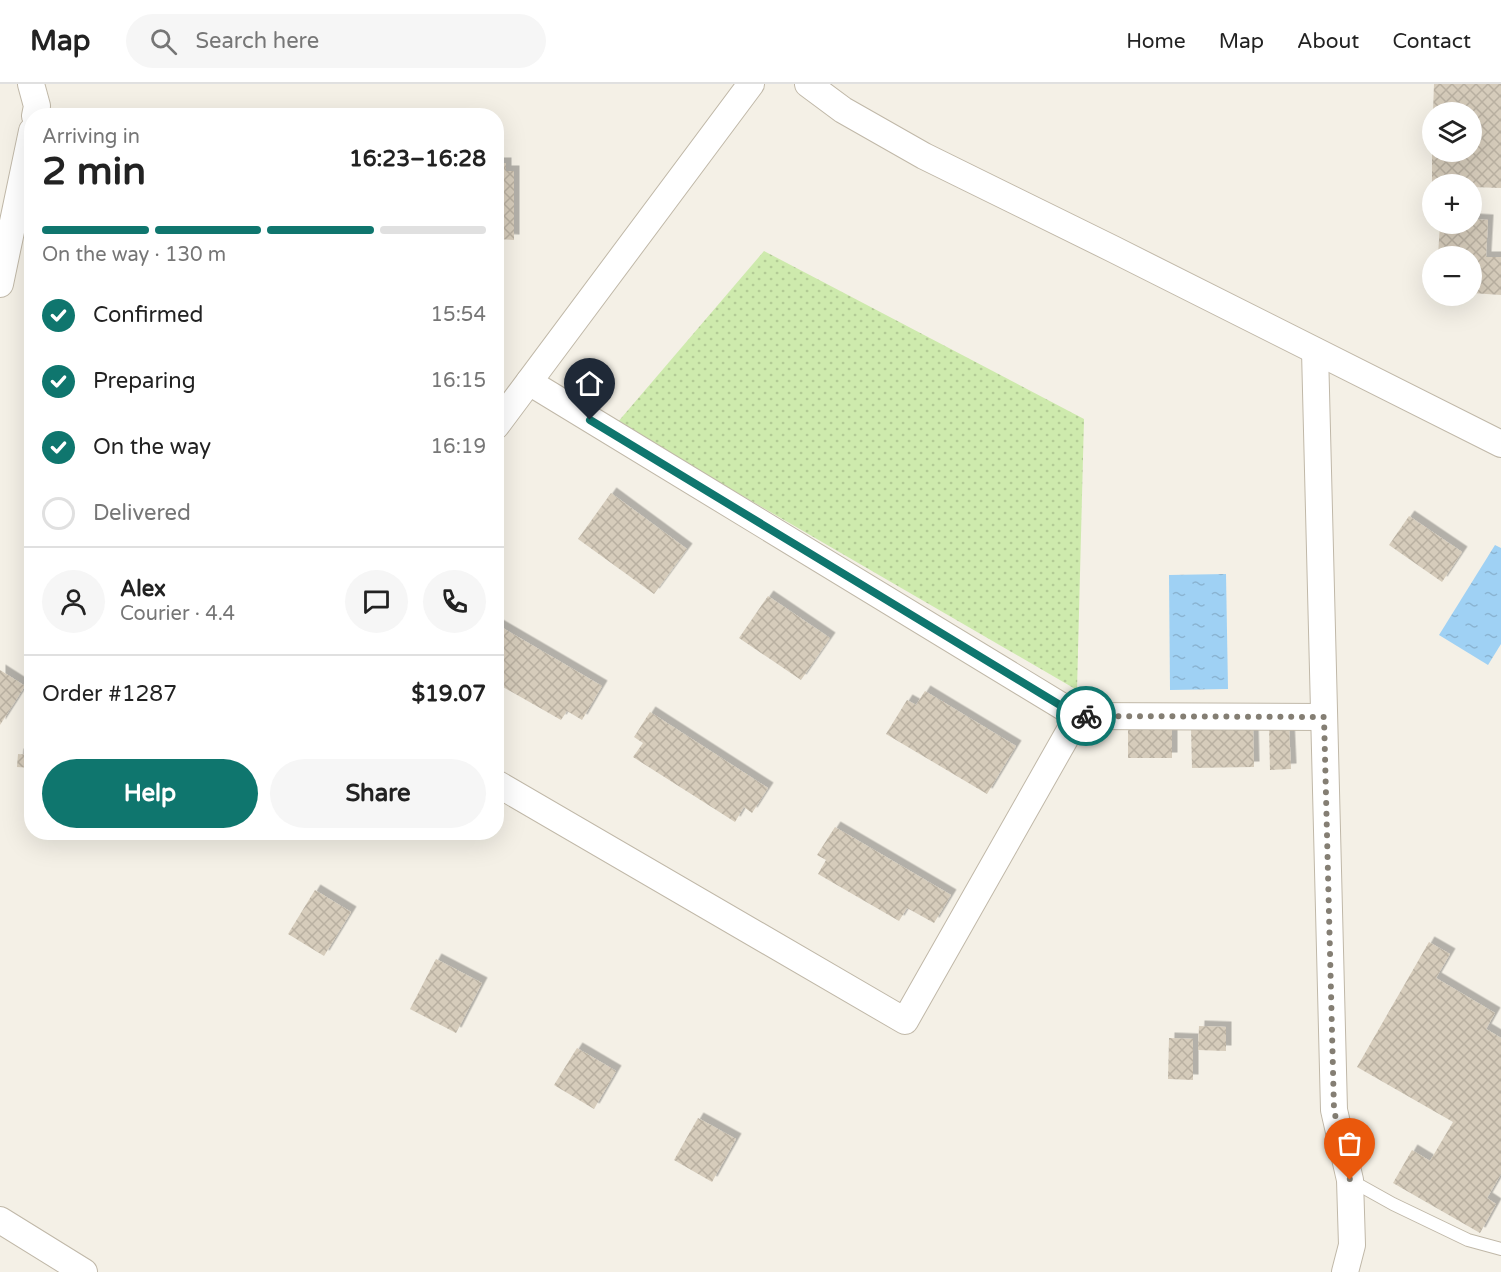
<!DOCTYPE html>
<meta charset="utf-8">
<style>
:root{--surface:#fff;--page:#f6f6f6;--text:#222;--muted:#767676;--line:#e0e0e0;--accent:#0f766e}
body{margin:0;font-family:"Varela Round",sans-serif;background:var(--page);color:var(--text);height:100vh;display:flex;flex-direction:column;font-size:22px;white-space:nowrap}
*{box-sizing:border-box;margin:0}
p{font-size:20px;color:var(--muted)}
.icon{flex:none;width:33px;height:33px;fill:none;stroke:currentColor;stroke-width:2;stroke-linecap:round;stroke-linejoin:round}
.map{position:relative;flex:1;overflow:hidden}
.side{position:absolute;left:24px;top:24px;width:480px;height:732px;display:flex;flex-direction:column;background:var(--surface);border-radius:24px;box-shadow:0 6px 24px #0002}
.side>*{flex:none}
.controls{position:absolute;left:1422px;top:18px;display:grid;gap:12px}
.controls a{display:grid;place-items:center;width:60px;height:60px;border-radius:50%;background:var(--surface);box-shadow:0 6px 24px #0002;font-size:30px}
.pin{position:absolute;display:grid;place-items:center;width:51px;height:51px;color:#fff;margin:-62px -26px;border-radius:50% 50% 50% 0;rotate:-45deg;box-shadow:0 0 6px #0007}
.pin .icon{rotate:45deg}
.courier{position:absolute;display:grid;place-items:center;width:60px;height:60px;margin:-30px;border:4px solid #0f766e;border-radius:50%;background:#fff;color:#222;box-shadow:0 2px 8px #0007}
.overview em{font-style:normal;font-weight:700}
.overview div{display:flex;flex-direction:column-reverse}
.overview{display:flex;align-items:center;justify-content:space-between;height:102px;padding:0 18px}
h1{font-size:39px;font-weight:700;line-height:45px}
.bar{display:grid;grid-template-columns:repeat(4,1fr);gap:9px 6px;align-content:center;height:72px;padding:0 18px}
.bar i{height:8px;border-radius:4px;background:var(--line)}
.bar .selected{background:var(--accent)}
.bar p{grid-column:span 4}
.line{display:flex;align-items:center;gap:15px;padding:0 18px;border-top:2px solid var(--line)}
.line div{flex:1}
.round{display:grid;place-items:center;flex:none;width:63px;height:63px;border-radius:32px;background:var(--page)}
ol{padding:0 18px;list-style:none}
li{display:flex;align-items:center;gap:18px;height:66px}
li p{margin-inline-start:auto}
li .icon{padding:6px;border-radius:50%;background:var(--accent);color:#fff;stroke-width:4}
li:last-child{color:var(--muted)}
li i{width:33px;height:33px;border:3px solid var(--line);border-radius:50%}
.button{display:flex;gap:12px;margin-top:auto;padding:12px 18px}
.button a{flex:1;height:69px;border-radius:36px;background:var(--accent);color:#fff;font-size:24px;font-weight:700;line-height:69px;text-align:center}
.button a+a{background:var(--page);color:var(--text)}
header{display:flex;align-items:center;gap:36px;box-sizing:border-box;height:84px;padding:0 30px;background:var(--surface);border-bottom:2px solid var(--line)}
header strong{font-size:28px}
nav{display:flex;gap:33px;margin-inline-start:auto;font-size:21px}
.search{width:420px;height:54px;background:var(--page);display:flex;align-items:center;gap:15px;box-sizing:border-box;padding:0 21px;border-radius:33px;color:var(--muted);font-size:22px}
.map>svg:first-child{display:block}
.park{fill:url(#park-dots)}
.water{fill:url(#water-ripples)}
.building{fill:url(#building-cross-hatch);filter:url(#shadow)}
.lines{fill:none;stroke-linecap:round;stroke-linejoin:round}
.service-casing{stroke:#c0b8a8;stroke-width:14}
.minor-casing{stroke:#c0b8a8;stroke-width:28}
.service{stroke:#fff;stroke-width:12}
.minor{stroke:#fff;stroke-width:26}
.done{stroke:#847e73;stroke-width:6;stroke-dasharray:0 10.8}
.route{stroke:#0f766e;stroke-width:8}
</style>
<header>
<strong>Map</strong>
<div class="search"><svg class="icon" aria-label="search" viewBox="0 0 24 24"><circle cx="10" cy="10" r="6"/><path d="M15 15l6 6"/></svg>Search here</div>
<nav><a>Home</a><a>Map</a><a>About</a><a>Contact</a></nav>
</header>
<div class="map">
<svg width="1501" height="1188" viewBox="0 0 1501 1188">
<defs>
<pattern id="park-dots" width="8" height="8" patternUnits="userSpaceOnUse" patternTransform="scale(1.5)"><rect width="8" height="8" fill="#ceeaad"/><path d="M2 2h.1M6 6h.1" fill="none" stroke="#b2ca95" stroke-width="1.8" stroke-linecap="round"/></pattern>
<pattern id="water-ripples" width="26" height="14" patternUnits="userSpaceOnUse" patternTransform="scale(1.5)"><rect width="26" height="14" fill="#9fd1f4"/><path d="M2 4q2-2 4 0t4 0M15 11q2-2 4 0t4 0" fill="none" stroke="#8ab4d2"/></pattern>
<pattern id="building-cross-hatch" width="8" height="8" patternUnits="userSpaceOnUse" patternTransform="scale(1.5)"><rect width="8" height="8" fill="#d6ccbb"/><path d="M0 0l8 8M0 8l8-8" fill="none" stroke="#b9b0a1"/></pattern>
<filter id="shadow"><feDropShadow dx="5.5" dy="-5.5" stdDeviation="0" flood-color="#0004"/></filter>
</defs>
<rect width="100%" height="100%" fill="#f4f0e6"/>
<!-- park -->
<path class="park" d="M764,167L1084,335L1077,606L617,339Z"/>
<!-- water -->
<g class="water">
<path d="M1495,461L1501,464V560L1488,581L1439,551Z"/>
<path d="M1226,490L1228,605L1170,606L1169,491Z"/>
</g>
<!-- building -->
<g class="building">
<path d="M1434,0H1501V104L1472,103V100H1432V68H1472V28H1433Z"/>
<path d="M496,79H506V87H514V156L496,155Z"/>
<path d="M1472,135L1488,136L1486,173H1501V211L1472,209V172H1438L1440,140H1472Z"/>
<path d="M611,409L687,465L654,510L578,455Z"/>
<path d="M1409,432L1462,468L1442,498L1389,461Z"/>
<path d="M768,512L830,554L801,596L739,554Z"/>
<path d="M496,540L602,602L582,636L567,627L561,636L496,599Z"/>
<path d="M0,586L25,602L0,641Z"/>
<path d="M925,607L1016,662L987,710L886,650L907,616L916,621Z"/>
<path d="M650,628L768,704L752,729L744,723L735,738L633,673L643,659L634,653Z"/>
<path d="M1289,641L1291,685L1270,686L1269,642Z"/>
<rect x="1128" y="642" width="44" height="32"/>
<path d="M1253,643L1254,683L1192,684L1191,644Z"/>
<path d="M18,670L32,671V684L17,683Z"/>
<path d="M835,743L951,811L934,839L907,824L899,837L818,790L826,776L817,771Z"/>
<path d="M315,806L351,828L324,872L288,850Z"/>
<path d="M1429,858L1450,870L1436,894L1495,929L1486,945L1501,954V1090L1487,1114L1496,1120L1480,1149L1393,1099L1412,1066L1430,1077L1453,1038L1357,983Z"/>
<path d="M436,875L482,899L456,949L410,925Z"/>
<path d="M1199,942L1226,943V967L1198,966Z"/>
<path d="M1169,954L1193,955V996L1168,995Z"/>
<path d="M577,964L616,987L594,1025L554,1001Z"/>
<path d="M698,1034L736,1055L712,1098L674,1076Z"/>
</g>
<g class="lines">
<!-- service casing -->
<g class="service-casing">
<path id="service" d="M1350,1096L1393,1120L1468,1156L1501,1165"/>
</g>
<!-- minor casing -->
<g class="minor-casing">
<g id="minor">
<path d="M31,0L37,22L35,32"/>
<path d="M808,0L843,26L924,72L1113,165L1501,360"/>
<path d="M0,200L32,47"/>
<path d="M1315,267L1334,1026L1350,1096L1352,1161L1345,1188"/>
<path d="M496,342L751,0"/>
<path d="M1078,632L1324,633"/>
<path d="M496,699L905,937L1078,632L529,298"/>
<path d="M0,1136L84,1188"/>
</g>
</g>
<!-- service -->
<use href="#service" class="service"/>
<!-- minor -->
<use href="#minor" class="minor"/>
</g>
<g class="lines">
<!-- done -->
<path class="done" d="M1086,632L1324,633L1334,1026L1350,1096"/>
<!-- route -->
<path class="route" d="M590,336L1078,632H1086"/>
</g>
</svg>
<div class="controls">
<a><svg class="icon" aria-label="layers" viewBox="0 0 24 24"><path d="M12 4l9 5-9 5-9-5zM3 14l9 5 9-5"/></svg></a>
<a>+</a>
<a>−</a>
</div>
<div class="pin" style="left:1350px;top:1096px;background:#ea580c"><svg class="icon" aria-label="bag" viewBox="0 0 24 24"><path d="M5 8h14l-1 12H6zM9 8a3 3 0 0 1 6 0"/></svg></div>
<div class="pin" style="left:590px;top:336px;background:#1f2937"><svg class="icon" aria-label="home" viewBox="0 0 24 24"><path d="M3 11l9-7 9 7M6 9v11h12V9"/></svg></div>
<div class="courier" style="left:1086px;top:632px"><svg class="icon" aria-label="bike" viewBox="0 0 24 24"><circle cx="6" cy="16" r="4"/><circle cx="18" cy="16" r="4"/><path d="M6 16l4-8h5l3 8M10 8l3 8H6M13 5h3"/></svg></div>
<section class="side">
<div class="overview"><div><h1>2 min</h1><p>Arriving in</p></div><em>16:23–16:28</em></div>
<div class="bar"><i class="selected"></i><i class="selected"></i><i class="selected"></i><i></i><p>On the way · 130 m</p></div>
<ol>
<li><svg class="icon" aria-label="check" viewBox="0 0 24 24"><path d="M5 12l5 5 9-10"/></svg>Confirmed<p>15:54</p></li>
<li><svg class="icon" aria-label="check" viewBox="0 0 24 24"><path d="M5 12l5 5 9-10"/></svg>Preparing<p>16:15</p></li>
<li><svg class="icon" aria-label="check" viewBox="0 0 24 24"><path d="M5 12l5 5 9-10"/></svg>On the way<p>16:19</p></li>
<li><i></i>Delivered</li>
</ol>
<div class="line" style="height:108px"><a class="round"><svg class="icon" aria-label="person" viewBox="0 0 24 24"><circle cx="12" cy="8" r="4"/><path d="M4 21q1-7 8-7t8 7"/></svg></a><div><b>Alex</b><p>Courier · 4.4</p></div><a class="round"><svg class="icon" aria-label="chat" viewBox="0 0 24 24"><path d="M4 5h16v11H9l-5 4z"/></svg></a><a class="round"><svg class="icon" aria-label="phone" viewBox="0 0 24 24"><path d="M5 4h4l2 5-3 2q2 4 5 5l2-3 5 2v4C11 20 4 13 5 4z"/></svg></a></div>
<div class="line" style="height:78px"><div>Order #1287</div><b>$19.07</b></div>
<div class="button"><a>Help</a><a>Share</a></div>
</section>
</div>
